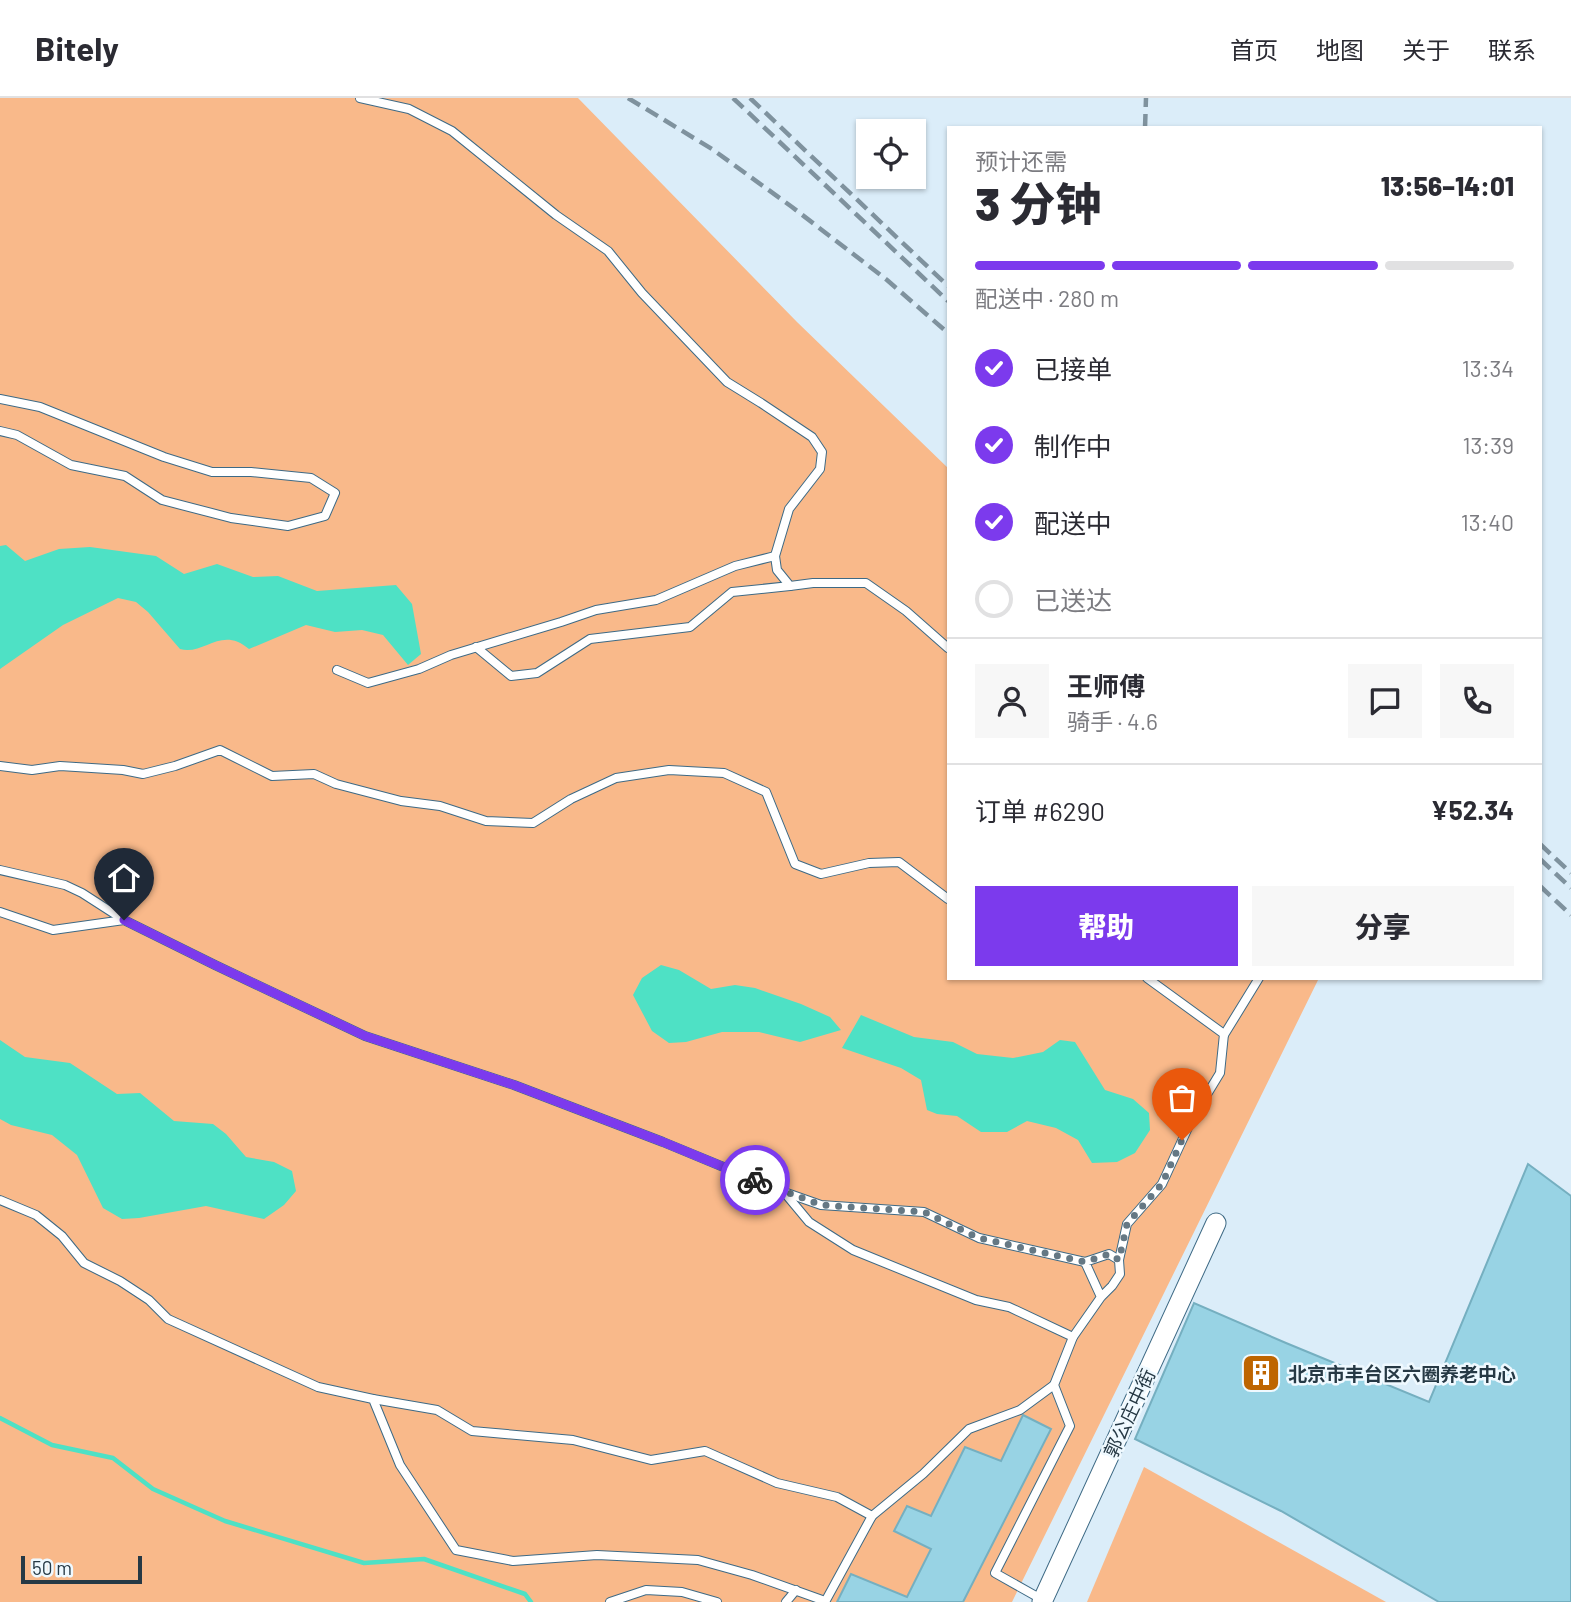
<!DOCTYPE html>
<html lang="zh">
<meta charset="utf-8">
<style>
:root{--surface:#fff;--page:#f7f7f7;--text:#2b2b33;--muted:#7c7c81;--line:#e1e1e2;--accent:#7c3aed}
body{margin:0;font-family:Barlow,"Noto Sans SC",sans-serif;background:var(--page);color:var(--text);height:100vh;display:flex;flex-direction:column;font-size:26px;white-space:nowrap}
*{box-sizing:border-box;margin:0}
p{font-size:23px;color:var(--muted)}
.icon{flex:none;width:38px;height:38px;fill:none;stroke:currentColor;stroke-width:2;stroke-linecap:round;stroke-linejoin:round}
.map{position:relative;flex:1;overflow:hidden}
.side{position:absolute;left:947px;top:28px;width:595px;height:854px;display:flex;flex-direction:column;background:var(--surface);border-radius:0px;box-shadow:0 2px 5px #0004}
.side>*{flex:none}
.tools{position:absolute;left:856px;top:21px;display:grid;gap:14px}
.tools a{display:grid;place-items:center;width:70px;height:70px;border-radius:0px;background:var(--surface);box-shadow:0 2px 5px #0004;font-size:35px}
.scale{position:absolute;left:21px;bottom:18px;width:121px;box-sizing:border-box;padding-left:7px;border:4px solid #263945;border-top:0;font-size:19px;line-height:24px;white-space:nowrap;color:#263945;-webkit-text-stroke:5px #eff9ff;paint-order:stroke}
.pin{position:absolute;display:grid;place-items:center;width:60px;height:60px;color:#fff;margin:-72px -30px;border-radius:50% 50% 50% 0;rotate:-45deg;box-shadow:0 0 7px #0007}
.pin .icon{rotate:45deg}
.courier{position:absolute;display:grid;place-items:center;width:70px;height:70px;margin:-35px;border:5px solid #7c3aed;border-radius:50%;background:#fff;color:#222;box-shadow:0 2px 9px #0007}
.headline em{font-style:normal;font-weight:800}
.headline div{display:flex;flex-direction:column-reverse}
.headline{display:flex;align-items:center;justify-content:space-between;height:119px;padding:0 28px}
h1{font-size:46px;font-weight:800;line-height:52px}
.bar{display:grid;grid-template-columns:repeat(4,1fr);gap:10px 7px;align-content:center;height:84px;padding:0 28px}
.bar i{height:9px;border-radius:5px;background:var(--line)}
.bar .active{background:var(--accent)}
.bar p{grid-column:span 4}
.line{display:flex;align-items:center;gap:18px;padding:0 28px;border-top:2px solid var(--line)}
.line div{flex:1}
.round{display:grid;place-items:center;flex:none;width:74px;height:74px;border-radius:0px;background:var(--page)}
ol{padding:0 28px;list-style:none}
li{display:flex;align-items:center;gap:21px;height:77px}
li p{margin-inline-start:auto}
li .icon{padding:7px;border-radius:50%;background:var(--accent);color:#fff;stroke-width:4}
li:last-child{color:var(--muted)}
li i{width:38px;height:38px;border:4px solid var(--line);border-radius:50%}
.action{display:flex;gap:14px;margin-top:auto;padding:14px 28px}
.action a{flex:1;height:80px;border-radius:0px;background:var(--accent);color:#fff;font-size:28px;font-weight:800;line-height:80px;text-align:center}
.action a+a{background:var(--page);color:var(--text)}
header{display:flex;align-items:center;gap:42px;box-sizing:border-box;height:98px;padding:0 35px;background:var(--surface);border-bottom:2px solid var(--line)}
header strong{font-size:33px}
nav{display:flex;gap:38px;margin-inline-start:auto;font-size:24px}
.map>svg:first-child{display:block}
.green{fill:#f9b98a}
.water{fill:#4ee1c5}
.lines{fill:none;stroke-linecap:round;stroke-linejoin:round}
.stream{stroke:#4ee1c5;stroke-width:4.5}
.building{fill:#98d3e4;stroke:#75afc0;stroke-width:2}
.service-casing{stroke:#3e6a85;stroke-width:10}
.tertiary-casing{stroke:#3e6a85;stroke-width:21}
.service{stroke:#fff;stroke-width:8}
.tertiary{stroke:#fff;stroke-width:19}
.rail{stroke:#7f929e;stroke-width:4.5;stroke-dasharray:14 7;stroke-linecap:butt}
.done{stroke:#657884;stroke-width:7;stroke-dasharray:0 12.6}
.route{stroke:#7c3aed;stroke-width:9}
.labels{text-anchor:middle;dominant-baseline:central;stroke-width:5;stroke-linejoin:round;paint-order:stroke}
.poi-label{font-size:19px;font-weight:bold;fill:#263945;stroke:#eff9ff;text-anchor:start}
.street-label{font-size:19px;fill:#263945;stroke:#eff9ff}
</style>
<header>
<strong>Bitely</strong>
<nav><a>首页</a><a>地图</a><a>关于</a><a>联系</a></nav>
</header>
<div class="map">
<svg width="1571" height="1504" viewBox="0 0 1571 1504">
<rect width="100%" height="100%" fill="#dbedf9"/>
<!-- green -->
<g class="green">
<path d="M0,0H578L797,224L948,370V880H1319L1012,1504H0Z"/>
<path d="M1144,1369L1386,1504H1087Z"/>
</g>
<!-- water -->
<g class="water">
<path d="M6,447L25,463L59,451L90,449L156,458L184,476L217,466L253,479L278,478L317,493L396,487L412,506L421,556L408,567L383,537L362,532L335,534L306,527L249,551C221,527 204,558 180,551L148,514L136,504L118,500L63,527L0,571V448Z"/>
<path d="M661,867L679,872L711,891L735,887L755,890L801,906L830,919L841,932L800,944L759,934H722L686,944L669,945L652,933L633,897L642,880Z"/>
<path d="M861,917L914,939L953,944L977,956L1013,960L1043,954L1060,942L1075,944L1105,992L1133,1001L1149,1015L1150,1032L1135,1055L1117,1064L1092,1065L1078,1042L1056,1030L1027,1023L1007,1034H981L957,1018L937,1016L927,1012L921,982L901,970L842,950Z"/>
<path d="M0,942L25,959L70,965L117,996L140,995L174,1023L213,1026L226,1036L246,1059L274,1064L292,1073L296,1093L284,1107L264,1121L206,1108L139,1120L122,1121L103,1110L77,1057L52,1037L11,1027L0,1021Z"/>
</g>
<g class="lines">
<!-- stream -->
<path class="stream" d="M0,1320L52,1347L113,1360L153,1391L225,1423L364,1465L424,1461L525,1496L531,1504"/>
</g>
<!-- building -->
<g class="building">
<path d="M1528,1066L1571,1098V1504H1439L1281,1413L1135,1341L1194,1205L1286,1245L1429,1304Z"/>
<path d="M1023,1317L1051,1331L963,1504H837L851,1476L907,1499L931,1451L894,1433L907,1408L931,1418L965,1349L1001,1363Z"/>
</g>
<g class="lines">
<!-- service casing -->
<g class="service-casing">
<g id="service">
<path d="M360,0L409,11L452,33L556,117L608,153L642,195L727,284L761,305L812,339L822,354L820,371L789,411L775,458L777,472L790,488L813,485H866L906,513L948,550"/>
<path d="M0,301L40,309L164,359L212,374H251L311,380L335,395L325,418L288,428L231,420L162,402L125,378L71,367L17,337L0,333"/>
<path d="M476,549L511,578L537,575L590,541L690,529L732,494L790,488"/>
<path d="M337,572L368,585L419,571L451,557L561,524L596,512L656,502L735,468L775,458"/>
<path d="M0,668L32,672L60,668L123,672L143,676L175,668L220,652L272,678L314,676L336,686L401,703L440,708L486,723L533,725L571,701L616,680L669,672L724,675L766,694L795,766L821,776L869,765L899,764L948,801"/>
<path d="M0,772L65,787L82,795L124,822"/>
<path d="M0,814L53,832L124,822L215,867L365,938L514,987L663,1044L784,1094L809,1124L853,1152L976,1202L1009,1209L1073,1239"/>
<path d="M1224,937L1259,880"/>
<path d="M784,1094L821,1107L924,1114L979,1140L1085,1164"/>
<path d="M0,1102L36,1117L62,1138L84,1165L120,1183L149,1202L168,1221L318,1289L373,1301L400,1367L456,1452L513,1463L597,1457L698,1462L752,1477L825,1503"/>
<path d="M1119,1162L1127,1126L1162,1086L1192,1021L1220,975L1224,936L1147,880"/>
<path d="M373,1301L437,1312L472,1333L573,1342L651,1362L705,1353L777,1385L837,1399L872,1418"/>
<path d="M1043,1502L995,1475L1070,1328L1054,1287L1073,1239L1101,1199L1112,1188L1120,1176L1119,1162L1109,1156L1085,1164L1101,1199"/>
<path d="M610,1504L646,1492L682,1494L717,1504"/>
<path d="M786,1504L796,1492"/>
<path d="M825,1504L872,1418L923,1376L969,1331L1020,1312L1054,1287"/>
</g>
</g>
<!-- tertiary casing -->
<g class="tertiary-casing">
<path id="tertiary" d="M1042,1504L1216,1125"/>
</g>
<!-- service -->
<use href="#service" class="service"/>
<!-- tertiary -->
<use href="#tertiary" class="tertiary"/>
<!-- rail -->
<g class="rail">
<path d="M628,0L712,51L792,109L887,182L948,235"/>
<path d="M733,0L948,203"/>
<path d="M750,0L948,188"/>
<path d="M1145,30L1146,0"/>
<path d="M1540,746L1571,775"/>
<path d="M1540,761L1571,790"/>
<path d="M1540,788L1571,817"/>
</g>
</g>
<g class="lines">
<!-- done -->
<path class="done" d="M755,1082L821,1107L924,1114L979,1140L1085,1164L1109,1156L1119,1162L1127,1126L1162,1086L1182,1042"/>
<!-- route -->
<path class="route" d="M124,822L215,867L365,938L514,987L663,1044L755,1082"/>
</g>
<!-- icons -->
<defs>
<g id="building-square" transform="scale(2.0125)"><rect x="-9" y="-9" width="18" height="18" rx="4" fill="#be6500" stroke="#eff9ff"/><path d="M-4-6H4V6H1V3H-1V6H-4ZM-2.5-4.3h1.7v1.8h-1.7ZM.8-4.3h1.7v1.8H.8ZM-2.5-1h1.7V.8h-1.7ZM.8-1h1.7V.8H.8Z" fill="#fff"/></g>
</defs>
<g fill-rule="evenodd">
<use href="#building-square" x="1261" y="1275"/>
</g>
<g class="labels">
<!-- poi labels -->
<g class="poi-label">
<text x="1288" y="1275">北京市丰台区六圈养老中心</text>
</g>
<!-- street labels -->
<g class="street-label">
<text transform="translate(1129 1315) rotate(-65)">郭公庄中街</text>
</g>
</g>
</svg>
<div class="tools">
<a><svg class="icon" aria-label="locate" viewBox="0 0 24 24"><circle cx="12" cy="12" r="6"/><path d="M12 2v4M12 18v4M2 12h4M18 12h4"/></svg></a>
</div>
<div class="scale">50 m</div>
<div class="pin" style="left:1182px;top:1042px;background:#ea580c"><svg class="icon" aria-label="bag" viewBox="0 0 24 24"><path d="M5 8h14l-1 12H6zM9 8a3 3 0 0 1 6 0"/></svg></div>
<div class="pin" style="left:124px;top:822px;background:#1f2937"><svg class="icon" aria-label="home" viewBox="0 0 24 24"><path d="M3 11l9-7 9 7M6 9v11h12V9"/></svg></div>
<div class="courier" style="left:755px;top:1082px"><svg class="icon" aria-label="bike" viewBox="0 0 24 24"><circle cx="6" cy="16" r="4"/><circle cx="18" cy="16" r="4"/><path d="M6 16l4-8h5l3 8M10 8l3 8H6M13 5h3"/></svg></div>
<section class="side">
<div class="headline"><div><h1>3 分钟</h1><p>预计还需</p></div><em>13:56–14:01</em></div>
<div class="bar"><i class="active"></i><i class="active"></i><i class="active"></i><i></i><p>配送中 · 280 m</p></div>
<ol>
<li><svg class="icon" aria-label="check" viewBox="0 0 24 24"><path d="M5 12l5 5 9-10"/></svg>已接单<p>13:34</p></li>
<li><svg class="icon" aria-label="check" viewBox="0 0 24 24"><path d="M5 12l5 5 9-10"/></svg>制作中<p>13:39</p></li>
<li><svg class="icon" aria-label="check" viewBox="0 0 24 24"><path d="M5 12l5 5 9-10"/></svg>配送中<p>13:40</p></li>
<li><i></i>已送达</li>
</ol>
<div class="line" style="height:126px"><a class="round"><svg class="icon" aria-label="person" viewBox="0 0 24 24"><circle cx="12" cy="8" r="4"/><path d="M4 21q1-7 8-7t8 7"/></svg></a><div><b>王师傅</b><p>骑手 · 4.6</p></div><a class="round"><svg class="icon" aria-label="chat" viewBox="0 0 24 24"><path d="M4 5h16v11H9l-5 4z"/></svg></a><a class="round"><svg class="icon" aria-label="phone" viewBox="0 0 24 24"><path d="M5 4h4l2 5-3 2q2 4 5 5l2-3 5 2v4C11 20 4 13 5 4z"/></svg></a></div>
<div class="line" style="height:91px"><div>订单 #6290</div><b>¥52.34</b></div>
<div class="action"><a>帮助</a><a>分享</a></div>
</section>
</div>
